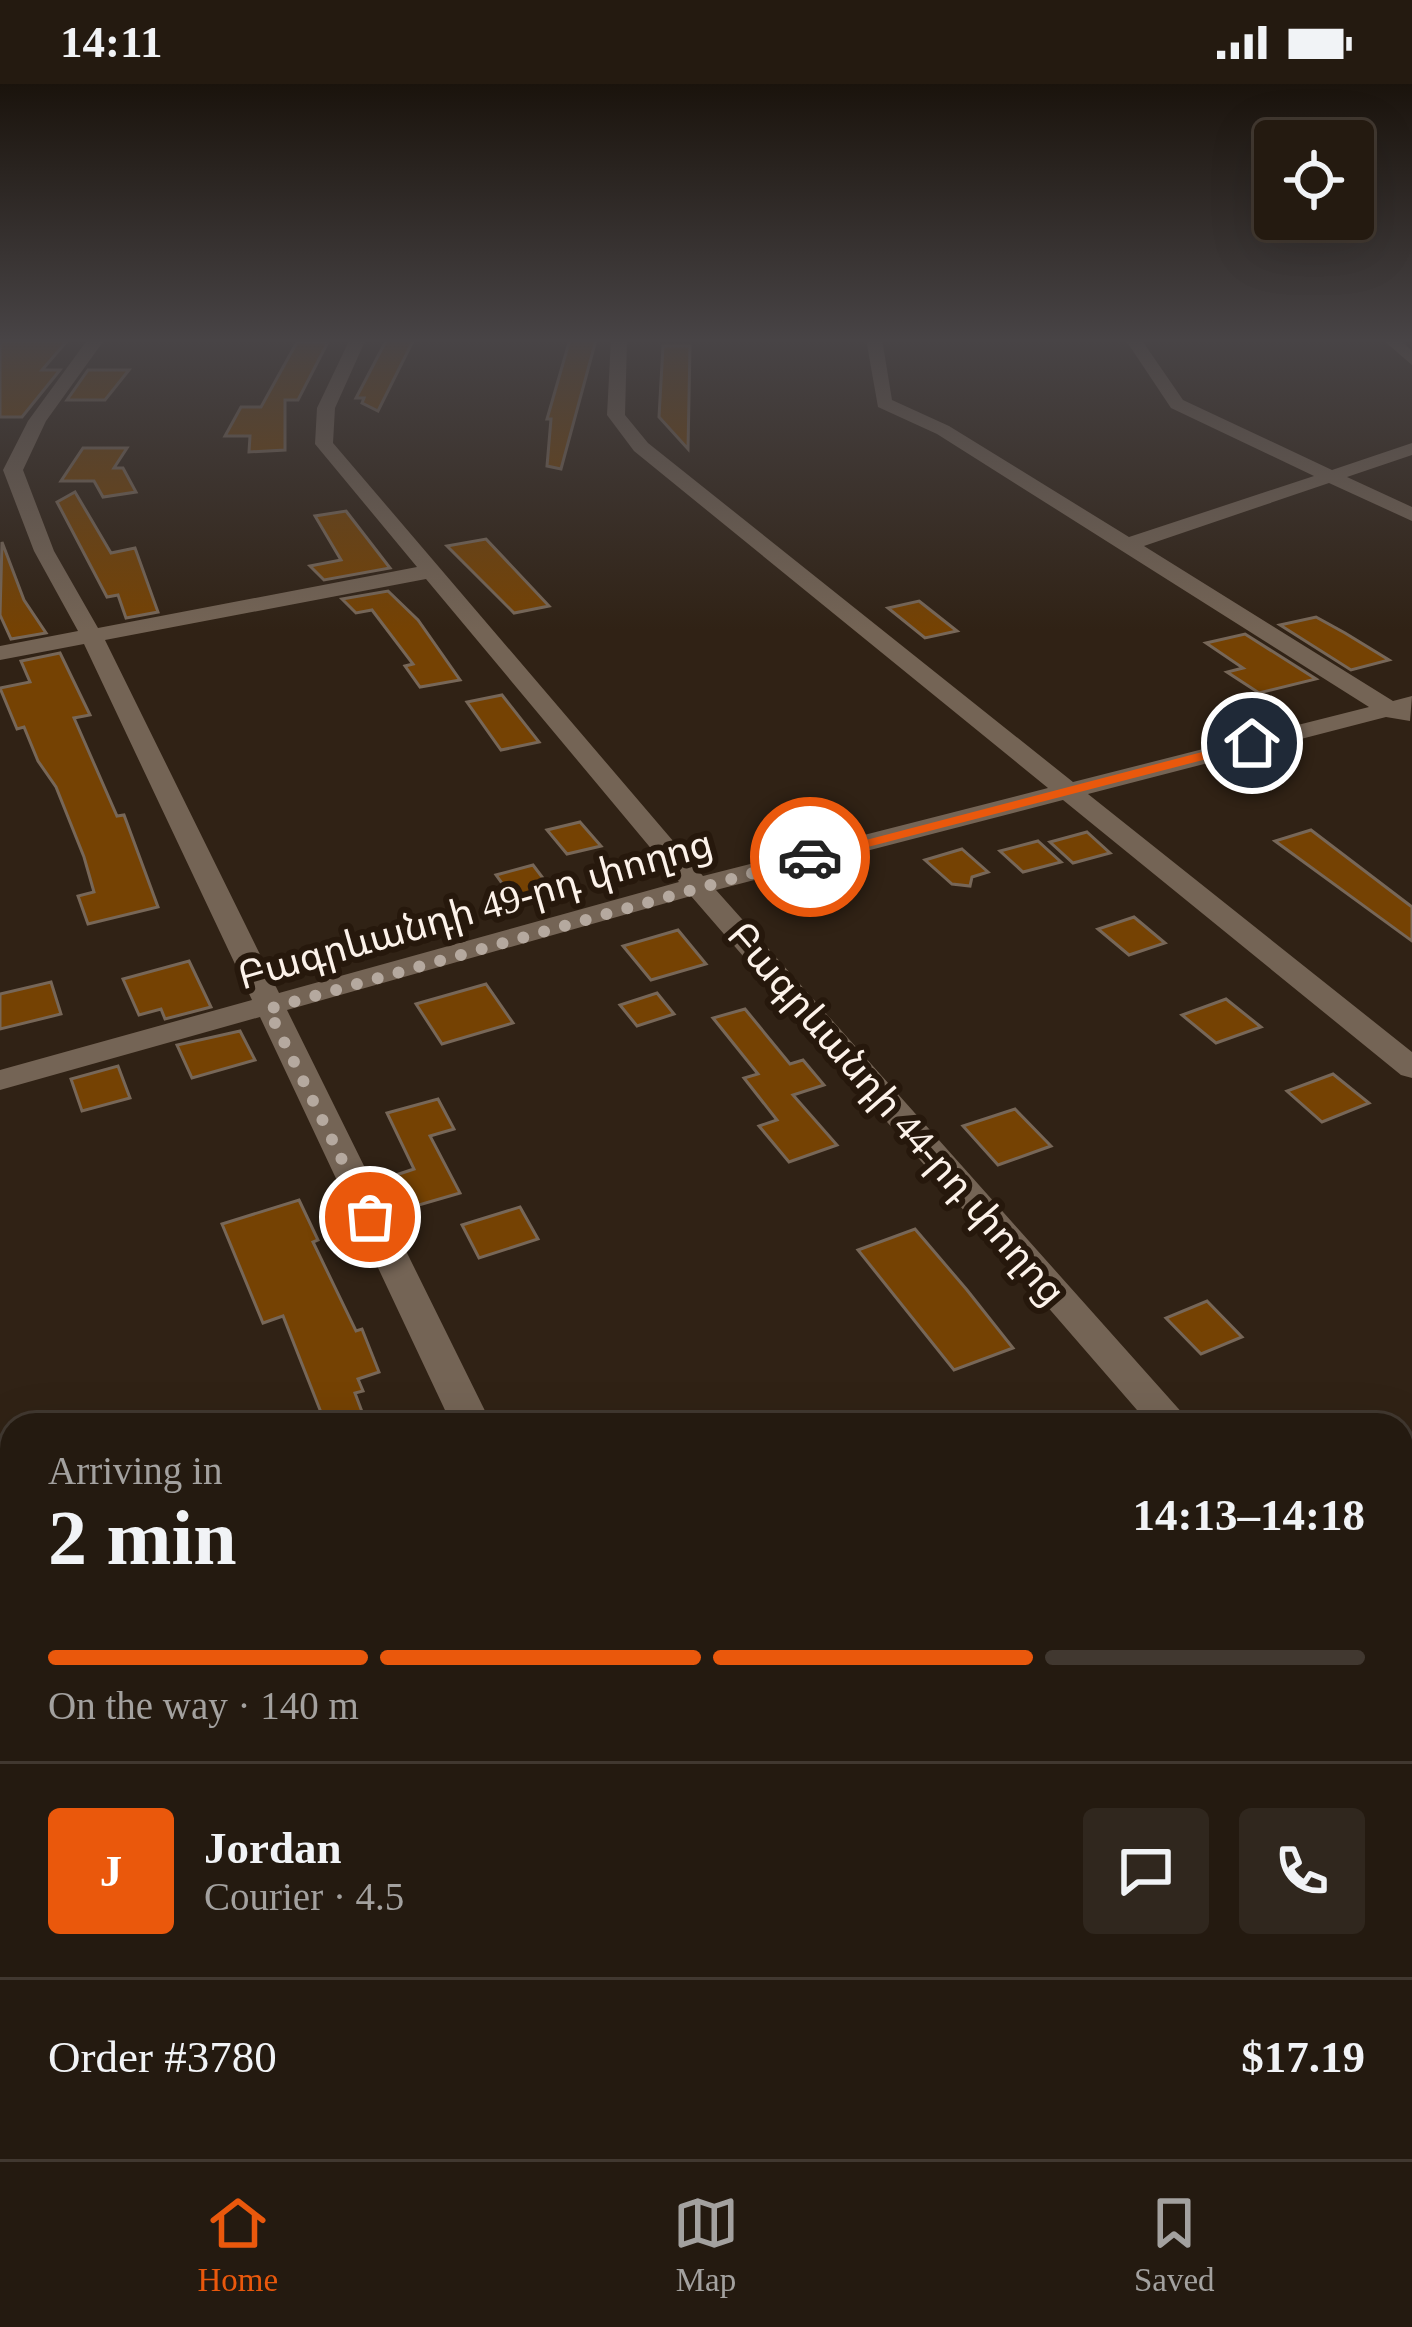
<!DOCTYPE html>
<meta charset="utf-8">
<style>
:root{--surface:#241a10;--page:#30271e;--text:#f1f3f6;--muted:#a3a19f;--line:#413830;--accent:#ea580c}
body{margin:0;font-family:"Times New Roman","Noto Sans Armenian",serif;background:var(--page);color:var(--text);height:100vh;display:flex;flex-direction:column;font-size:45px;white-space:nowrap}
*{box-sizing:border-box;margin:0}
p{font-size:39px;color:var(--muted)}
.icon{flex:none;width:66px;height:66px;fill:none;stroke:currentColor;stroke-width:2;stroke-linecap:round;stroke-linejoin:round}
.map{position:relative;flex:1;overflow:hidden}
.panel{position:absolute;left:0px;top:1329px;width:1413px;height:747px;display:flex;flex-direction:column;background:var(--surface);border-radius:36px 36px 0 0;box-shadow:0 12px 48px #0002,0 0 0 3px var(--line)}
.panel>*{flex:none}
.fabs{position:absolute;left:1254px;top:36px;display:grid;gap:24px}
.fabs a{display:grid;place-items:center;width:120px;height:120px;border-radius:12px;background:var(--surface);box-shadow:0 12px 48px #0002,0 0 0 3px var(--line);font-size:60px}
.pin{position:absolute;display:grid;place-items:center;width:102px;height:102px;color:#fff;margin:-51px;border:6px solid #fff;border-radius:50%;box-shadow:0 3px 12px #0007}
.courier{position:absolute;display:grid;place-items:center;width:120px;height:120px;margin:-60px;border:9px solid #ea580c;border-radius:50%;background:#fff;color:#222;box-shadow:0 3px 15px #0007}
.summary em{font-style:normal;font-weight:600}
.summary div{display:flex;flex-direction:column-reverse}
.summary{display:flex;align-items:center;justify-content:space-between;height:204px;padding:0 48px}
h1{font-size:78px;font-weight:600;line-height:90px}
.bar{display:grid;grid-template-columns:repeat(4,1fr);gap:18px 12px;align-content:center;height:144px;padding:0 48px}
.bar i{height:15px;border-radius:9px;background:var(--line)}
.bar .active{background:var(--accent)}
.bar p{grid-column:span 4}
.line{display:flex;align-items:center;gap:30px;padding:0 48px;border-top:3px solid var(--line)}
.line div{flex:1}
.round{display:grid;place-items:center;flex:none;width:126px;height:126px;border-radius:12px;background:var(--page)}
.status{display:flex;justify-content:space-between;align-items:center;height:84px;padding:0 60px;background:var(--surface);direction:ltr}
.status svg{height:33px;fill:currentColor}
.menu{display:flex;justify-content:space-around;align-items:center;height:168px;border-top:3px solid var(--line);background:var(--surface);font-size:33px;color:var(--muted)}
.menu a{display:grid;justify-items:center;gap:6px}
.menu .active{color:var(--accent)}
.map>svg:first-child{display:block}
.building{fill:#754203;stroke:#776758;stroke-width:3}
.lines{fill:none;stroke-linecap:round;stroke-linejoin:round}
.minor{fill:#746455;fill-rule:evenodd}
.route{fill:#ea580c}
.done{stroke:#b5a99f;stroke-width:12;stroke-dasharray:0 21.6}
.labels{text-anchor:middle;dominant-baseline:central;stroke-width:12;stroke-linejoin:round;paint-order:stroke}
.street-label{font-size:39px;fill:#fcf2ea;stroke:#26180c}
</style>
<div class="status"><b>14:11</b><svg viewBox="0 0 49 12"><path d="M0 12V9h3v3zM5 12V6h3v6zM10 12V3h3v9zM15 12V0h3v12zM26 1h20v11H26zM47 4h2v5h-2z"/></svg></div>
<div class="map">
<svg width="1412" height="2075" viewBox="0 0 1412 2075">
<rect width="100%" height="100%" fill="#302215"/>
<!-- building -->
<g class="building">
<path d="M387,255H414L378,327L362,319L364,314H356Z"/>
<path d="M570,255L596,256L561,385L547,382L551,335H547Z"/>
<path d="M0,257H67L42,286H60L22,333H0Z"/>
<path d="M297,258H328L298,316H285V366L249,368L250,352H225L241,323H261Z"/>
<path d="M663,262H690L688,365L659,333Z"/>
<path d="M88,286H129L105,316H67Z"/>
<path d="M83,364H127L114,384H123L136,408L103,413L94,397H61Z"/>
<path d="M75,408L111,469L135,464L158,528L126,534L118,511L107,513L57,418Z"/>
<path d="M346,427L390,484L324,496L310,482L341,476L315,432Z"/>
<path d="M486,455L549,522L514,529L447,462Z"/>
<path d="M2,458L24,516L46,549L11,555L0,531Z"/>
<path d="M388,507L418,536L460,596L420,603L405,582L413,580L372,526L356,529L342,515Z"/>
<path d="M919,517L957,547L925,554L888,524Z"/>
<path d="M1316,533L1345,549L1389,576L1351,586L1280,541Z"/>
<path d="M1245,550L1316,595L1259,609L1227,588L1243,584L1206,559Z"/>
<path d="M60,569L90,631L74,634L117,732L124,731L158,823L88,840L78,812L94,808L84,773L56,703L38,677L24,643L17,645L0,604L30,598L21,577Z"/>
<path d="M502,611L539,658L501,666L467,618Z"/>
<path d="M580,738L601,762L567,770L547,746Z"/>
<path d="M1311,746L1412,823V857L1275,757Z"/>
<path d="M1087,748L1110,769L1073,779L1050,758Z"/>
<path d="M1038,757L1061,778L1023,788L1000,767Z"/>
<path d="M962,765L988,788L972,793L970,802L952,800L925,776Z"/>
<path d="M533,781L552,806L514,816L496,791Z"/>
<path d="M1134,833L1165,859L1129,871L1098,845Z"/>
<path d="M678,846L706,880L651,896L623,862Z"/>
<path d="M189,877L211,923L165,935L161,925L139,931L123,895Z"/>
<path d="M51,898L61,930L0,945V910Z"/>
<path d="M486,900L513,939L442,960L416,920Z"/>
<path d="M657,909L674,930L637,942L620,921Z"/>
<path d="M1226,915L1261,943L1216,959L1182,931Z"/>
<path d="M745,925L790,980L803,976L824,1001L793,1011L837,1061L789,1078L759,1042L777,1036L744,994L758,990L713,934Z"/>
<path d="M240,947L255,976L192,994L177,961Z"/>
<path d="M118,982L130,1014L82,1027L71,995Z"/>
<path d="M1333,990L1369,1019L1322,1038L1287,1007Z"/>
<path d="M438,1015L454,1045L430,1052L460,1109L412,1123L396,1091L414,1085L387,1029Z"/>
<path d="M1015,1025L1051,1062L998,1081L963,1042Z"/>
<path d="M299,1116L318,1156L313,1158L356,1247L362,1245L379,1288L358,1295L363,1307L355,1309L367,1341H326L283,1232L263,1239L222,1140Z"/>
<path d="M520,1123L538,1155L479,1174L462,1141Z"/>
<path d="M915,1145L967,1206L1013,1264L954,1286L858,1166Z"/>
<path d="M1207,1217L1242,1253L1201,1270L1166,1234Z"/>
</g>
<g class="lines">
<!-- minor -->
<g class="minor">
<path d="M88,255H105L46,337L23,386L54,467L98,544L417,483L315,360L317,324L350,255H366L335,324L333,359L703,792L1048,704L634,367L607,331L611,255H627L625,331L648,359L1073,698L1369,623L937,350L878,323L866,255H882L892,316L949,342L1129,453L1314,392L1171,324L1125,255H1141L1183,316L1332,386L1412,359V371L1347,393L1412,423V437L1329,399L1144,462L1393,617L1412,612L1410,637L1386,633L1088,710L1412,968V994L1401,991L1063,716L716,806L1193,1341H1150L691,812L287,926L492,1341H452L260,933L0,1006V986L252,916L84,560L0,576V562L78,547L34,467L3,386L28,337ZM426,495L679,798L279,909L105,556Z"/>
<path d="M1382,255H1400L1412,267V281Z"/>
<path d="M1401,1522L1412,1526V1567L1401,1563Z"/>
<path d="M791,2064H846L851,2075H795Z"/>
</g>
</g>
<!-- sky -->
<linearGradient id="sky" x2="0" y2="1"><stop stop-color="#1a130c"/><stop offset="0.47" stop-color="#484446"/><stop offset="1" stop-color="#484446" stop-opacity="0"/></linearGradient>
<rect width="1412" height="546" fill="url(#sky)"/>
<!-- route -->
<path class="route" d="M1252,655L1257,662L810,778L801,773Z"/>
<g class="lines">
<!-- done -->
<path class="done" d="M370,1133L268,925L810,773"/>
</g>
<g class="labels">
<!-- street labels -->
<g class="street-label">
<text transform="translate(475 825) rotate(-16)">Բագրևանդի 49-րդ փողոց</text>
<text transform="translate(897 1029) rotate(49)">Բագրևանդի 44-րդ փողոց</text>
</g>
</g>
</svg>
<div class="fabs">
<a><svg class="icon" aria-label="locate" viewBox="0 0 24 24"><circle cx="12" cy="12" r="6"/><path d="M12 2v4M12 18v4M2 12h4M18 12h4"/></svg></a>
</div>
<div class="pin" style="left:370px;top:1133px;background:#ea580c"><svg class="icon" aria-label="bag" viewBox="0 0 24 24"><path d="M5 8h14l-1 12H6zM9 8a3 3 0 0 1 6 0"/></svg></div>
<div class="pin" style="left:1252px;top:659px;background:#1f2937"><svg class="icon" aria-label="home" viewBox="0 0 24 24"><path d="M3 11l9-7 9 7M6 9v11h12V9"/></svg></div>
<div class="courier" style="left:810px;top:773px"><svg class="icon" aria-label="car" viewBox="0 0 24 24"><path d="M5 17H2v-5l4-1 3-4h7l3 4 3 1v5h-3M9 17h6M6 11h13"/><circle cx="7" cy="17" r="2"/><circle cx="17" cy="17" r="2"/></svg></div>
<section class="panel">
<div class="summary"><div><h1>2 min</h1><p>Arriving in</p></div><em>14:13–14:18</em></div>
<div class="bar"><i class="active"></i><i class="active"></i><i class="active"></i><i></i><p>On the way · 140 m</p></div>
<div class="line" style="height:216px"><b class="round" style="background:var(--accent);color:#fff">J</b><div><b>Jordan</b><p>Courier · 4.5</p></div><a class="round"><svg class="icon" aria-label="chat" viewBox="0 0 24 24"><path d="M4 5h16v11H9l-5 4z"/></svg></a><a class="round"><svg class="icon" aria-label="phone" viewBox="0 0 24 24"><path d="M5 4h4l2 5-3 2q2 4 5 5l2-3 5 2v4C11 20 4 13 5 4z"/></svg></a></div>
<div class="line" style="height:156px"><div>Order #3780</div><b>$17.19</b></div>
</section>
</div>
<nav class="menu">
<a class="active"><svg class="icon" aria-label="home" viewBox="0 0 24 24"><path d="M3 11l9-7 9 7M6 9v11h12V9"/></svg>Home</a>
<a><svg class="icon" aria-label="map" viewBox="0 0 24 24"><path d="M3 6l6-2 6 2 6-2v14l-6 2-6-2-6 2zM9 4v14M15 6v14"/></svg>Map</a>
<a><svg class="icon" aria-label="saved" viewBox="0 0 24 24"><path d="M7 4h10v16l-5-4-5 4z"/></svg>Saved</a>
</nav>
